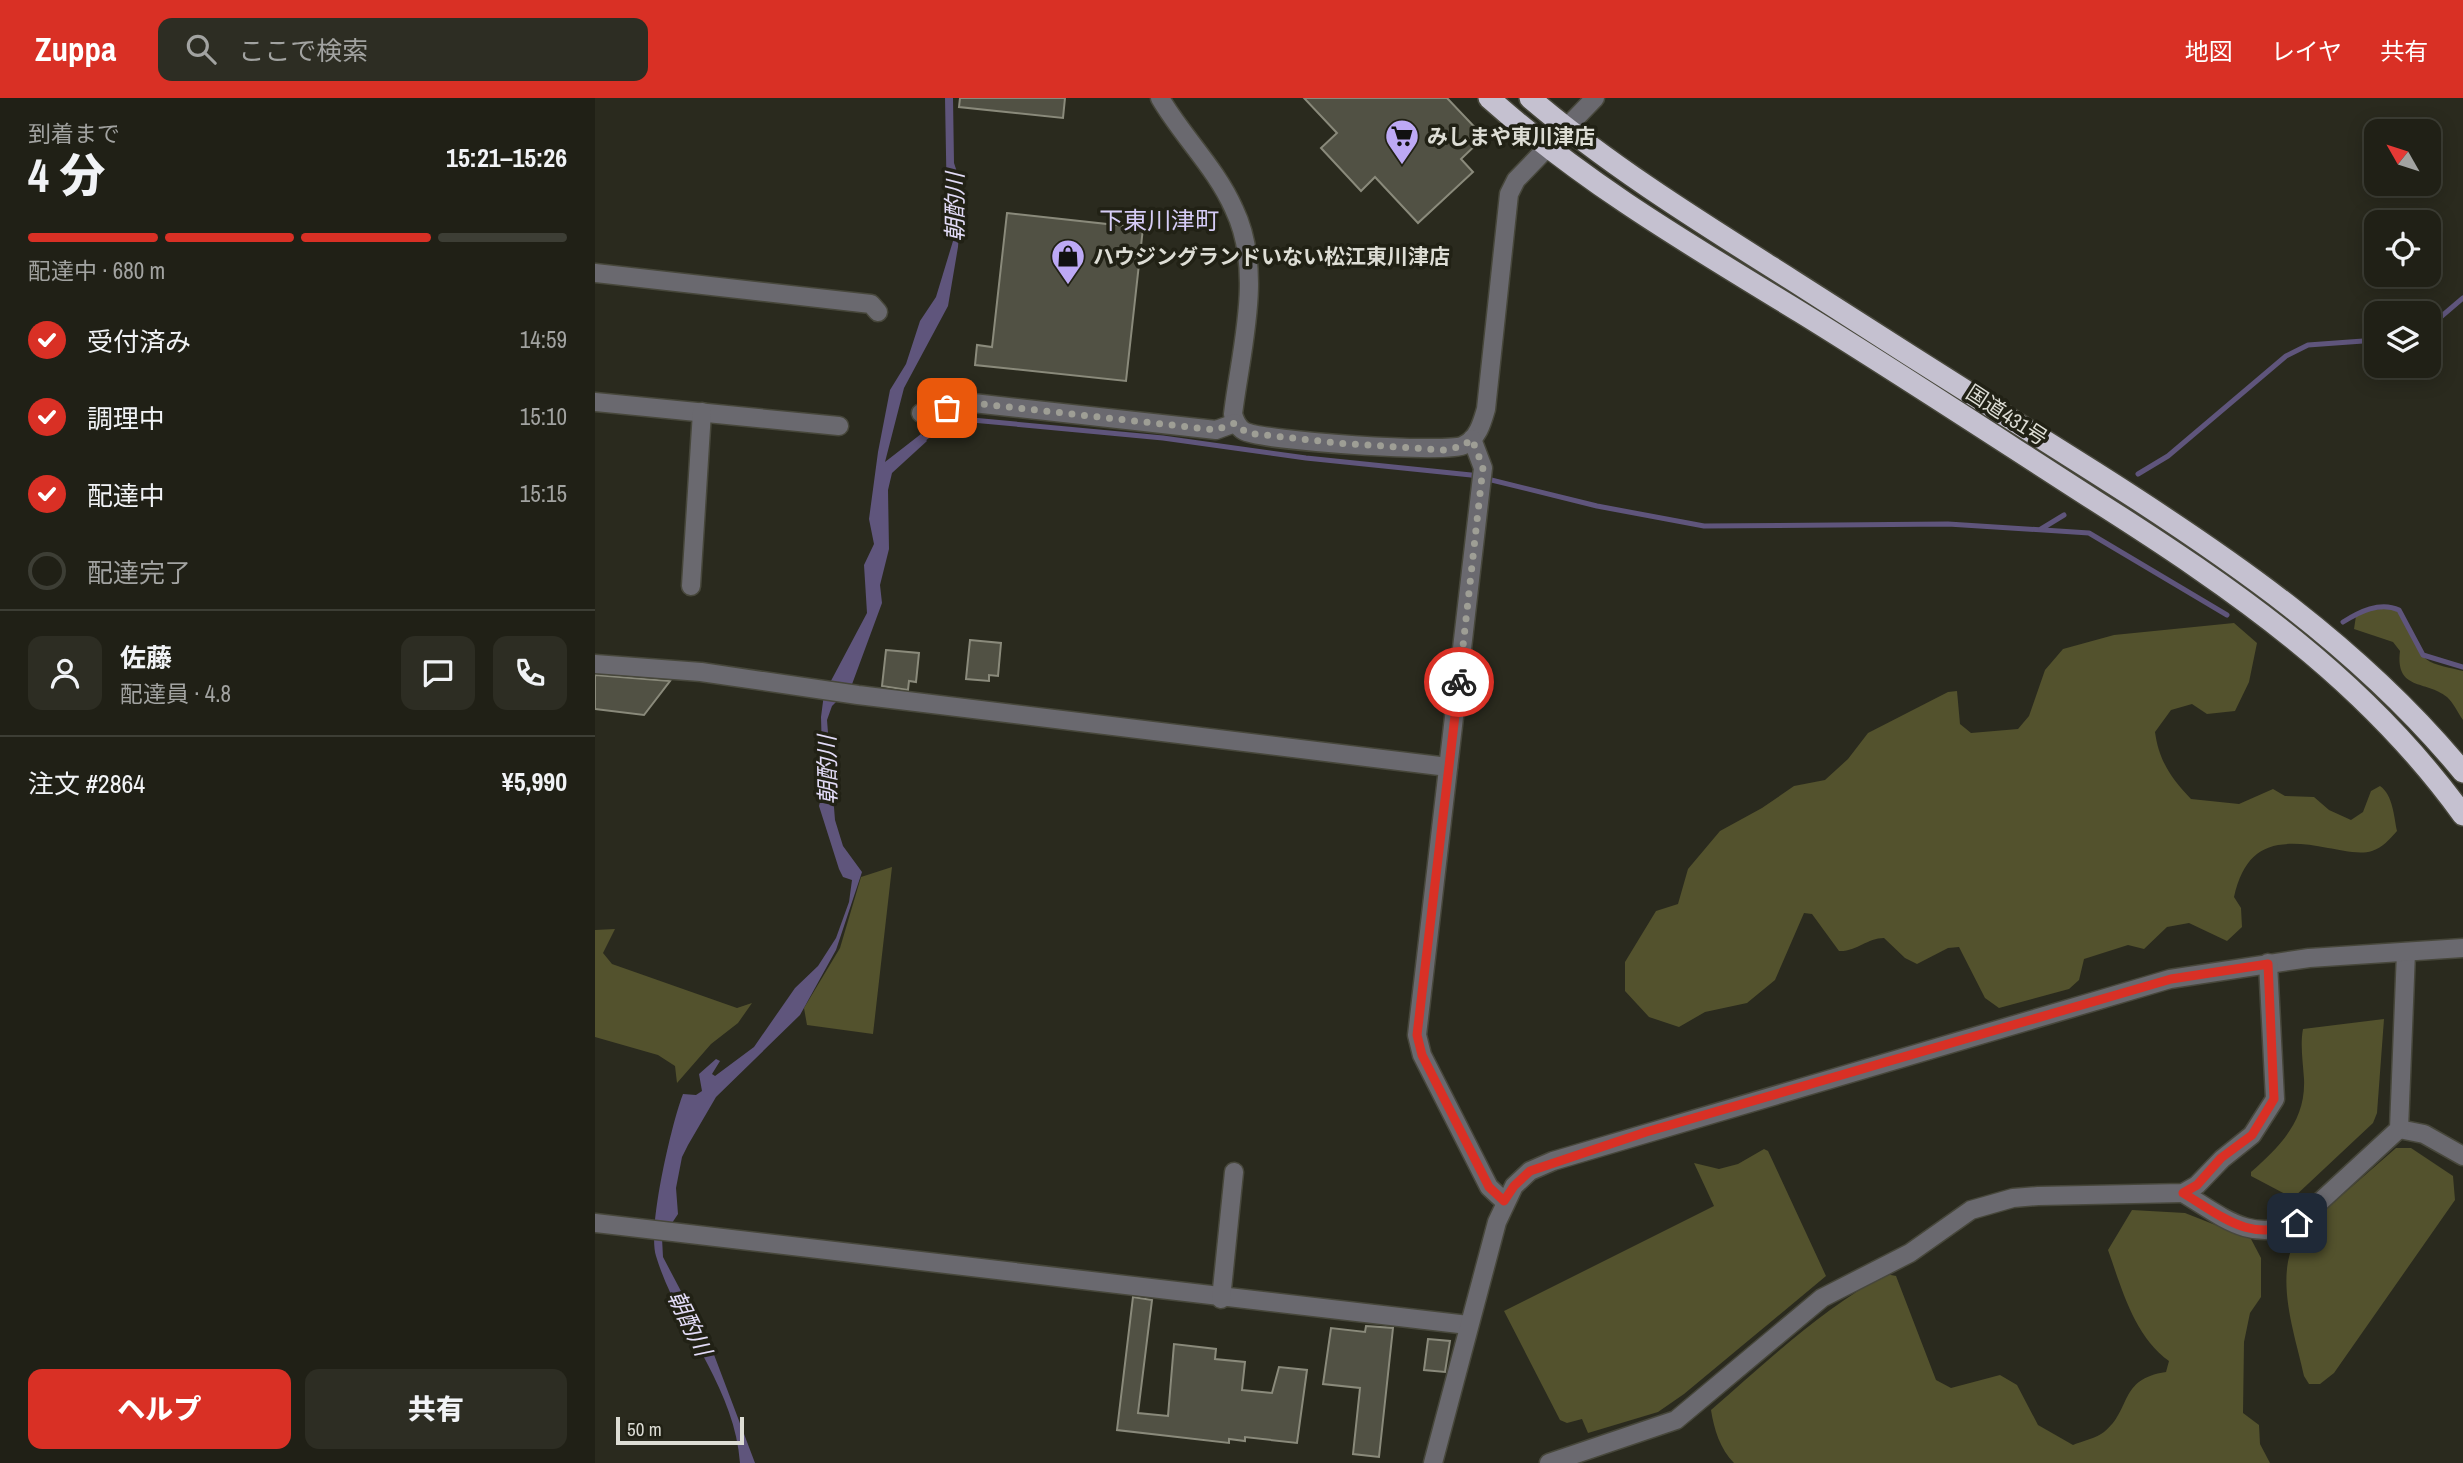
<!DOCTYPE html>
<html lang="ja">
<meta charset="utf-8">
<style>
:root{--surface:#202016;--page:#2d2d23;--text:#f1f3f6;--muted:#a2a3a1;--line:#3d3e35;--accent:#d93025}
body{margin:0;font-family:"Archivo Narrow","Noto Sans JP",sans-serif;background:var(--page);color:var(--text);height:100vh;display:flex;flex-direction:column;font-size:26px;white-space:nowrap}
*{box-sizing:border-box;margin:0}
p{font-size:23px;color:var(--muted)}
.icon{flex:none;width:38px;height:38px;fill:none;stroke:currentColor;stroke-width:2;stroke-linecap:round;stroke-linejoin:round}
.map{position:relative;flex:1;overflow:hidden}
.drawer{display:flex;flex-direction:column;background:var(--surface);width:595px}
.drawer>*{flex:none}
.needle{width:46px;rotate:309deg}
.controls{position:absolute;left:1769px;top:21px;display:grid;gap:14px}
.controls a{display:grid;place-items:center;width:77px;height:77px;border-radius:14px;background:var(--surface);box-shadow:0 4px 18px #0003,0 0 0 2px var(--line);font-size:35px}
.scale{position:absolute;left:21px;bottom:18px;width:128px;box-sizing:border-box;padding-left:7px;border:4px solid #ddddd5;border-top:0;font-size:19px;line-height:24px;white-space:nowrap;color:#ddddd5;-webkit-text-stroke:5px #212115;paint-order:stroke}
.pin{position:absolute;display:grid;place-items:center;width:60px;height:60px;color:#fff;margin:-30px;border-radius:14px;box-shadow:0 4px 10px #0006}
.courier{position:absolute;display:grid;place-items:center;width:70px;height:70px;margin:-35px;border:5px solid #d93025;border-radius:50%;background:#fff;color:#222;box-shadow:0 2px 9px #0007}
.summary em{font-style:normal;font-weight:800}
.summary div{display:flex;flex-direction:column-reverse}
.summary{display:flex;align-items:center;justify-content:space-between;height:119px;padding:0 28px}
h1{font-size:46px;font-weight:800;line-height:52px}
.bar{display:grid;grid-template-columns:repeat(4,1fr);gap:10px 7px;align-content:center;height:84px;padding:0 28px}
.bar i{height:9px;border-radius:5px;background:var(--line)}
.bar .on{background:var(--accent)}
.bar p{grid-column:span 4}
.line{display:flex;align-items:center;gap:18px;padding:0 28px;border-top:2px solid var(--line)}
.line div{flex:1}
.round{display:grid;place-items:center;flex:none;width:74px;height:74px;border-radius:14px;background:var(--page)}
ol{padding:0 28px;list-style:none}
li{display:flex;align-items:center;gap:21px;height:77px}
li p{margin-inline-start:auto}
li .icon{padding:7px;border-radius:50%;background:var(--accent);color:#fff;stroke-width:4}
li:last-child{color:var(--muted)}
li i{width:38px;height:38px;border:4px solid var(--line);border-radius:50%}
.action{display:flex;gap:14px;margin-top:auto;padding:14px 28px}
.action a{flex:1;height:80px;border-radius:14px;background:var(--accent);color:#fff;font-size:28px;font-weight:800;line-height:80px;text-align:center}
.action a+a{background:var(--page);color:var(--text)}
header{display:flex;align-items:center;gap:42px;box-sizing:border-box;height:98px;padding:0 35px;background:var(--accent);color:#fff}
header strong{font-size:33px}
nav{display:flex;gap:38px;margin-inline-start:auto;font-size:24px}
.search{width:490px;height:63px;background:var(--page);display:flex;align-items:center;gap:18px;box-sizing:border-box;padding:0 24px;border-radius:14px;color:var(--muted);font-size:26px}
main{display:flex;flex:1;min-height:0}
.map>svg:first-child{display:block}
.green{fill:#53522d}
.water{fill:#5f557c}
.lines{fill:none;stroke-linecap:round;stroke-linejoin:round}
.stream{stroke:#5f557c;stroke-width:5}
.building{fill:#515144;stroke:#8a8a7b;stroke-width:2}
.minor-casing{stroke:#47473b;stroke-width:21}
.highway-casing{stroke:#47473b;stroke-width:24}
.minor{stroke:#6a696f;stroke-width:18}
.highway{stroke:#c5c1d0;stroke-width:21}
.done{stroke:#9e9e95;stroke-width:7;stroke-dasharray:0 12.6}
.route{stroke:#d93025;stroke-width:9}
.labels{text-anchor:middle;dominant-baseline:central;stroke-width:7;stroke-linejoin:round;paint-order:stroke}
.poi-label{font-size:21px;font-weight:bold;fill:#ddddd5;stroke:#212115;text-anchor:start}
.street-label{font-size:21px;fill:#ddddd5;stroke:#212115}
.water-label{font-size:23px;font-style:italic;fill:#e3dcf8;stroke:#212115}
.quarter-label{font-size:24px;fill:#d6ccf7;stroke:#212115}
</style>
<header>
<strong>Zuppa</strong>
<div class="search"><svg class="icon" aria-label="search" viewBox="0 0 24 24"><circle cx="10" cy="10" r="6"/><path d="M15 15l6 6"/></svg>ここで検索</div>
<nav><a>地図</a><a>レイヤ</a><a>共有</a></nav>
</header>
<main>
<section class="drawer">
<div class="summary"><div><h1>4 分</h1><p>到着まで</p></div><em>15:21–15:26</em></div>
<div class="bar"><i class="on"></i><i class="on"></i><i class="on"></i><i></i><p>配達中 · 680 m</p></div>
<ol>
<li><svg class="icon" aria-label="check" viewBox="0 0 24 24"><path d="M5 12l5 5 9-10"/></svg>受付済み<p>14:59</p></li>
<li><svg class="icon" aria-label="check" viewBox="0 0 24 24"><path d="M5 12l5 5 9-10"/></svg>調理中<p>15:10</p></li>
<li><svg class="icon" aria-label="check" viewBox="0 0 24 24"><path d="M5 12l5 5 9-10"/></svg>配達中<p>15:15</p></li>
<li><i></i>配達完了</li>
</ol>
<div class="line" style="height:126px"><a class="round"><svg class="icon" aria-label="person" viewBox="0 0 24 24"><circle cx="12" cy="8" r="4"/><path d="M4 21q1-7 8-7t8 7"/></svg></a><div><b>佐藤</b><p>配達員 · 4.8</p></div><a class="round"><svg class="icon" aria-label="chat" viewBox="0 0 24 24"><path d="M4 5h16v11H9l-5 4z"/></svg></a><a class="round"><svg class="icon" aria-label="phone" viewBox="0 0 24 24"><path d="M5 4h4l2 5-3 2q2 4 5 5l2-3 5 2v4C11 20 4 13 5 4z"/></svg></a></div>
<div class="line" style="height:91px"><div>注文 #2864</div><b>¥5,990</b></div>
<div class="action"><a>ヘルプ</a><a>共有</a></div>
</section>
<div class="map">
<svg width="1868" height="1365" viewBox="0 0 1868 1365">
<rect width="100%" height="100%" fill="#2a2a1e"/>
<!-- green -->
<g class="green">
<path d="M1797,510C1816,519 1816,548 1831,561C1840,568 1857,570 1868,573V622C1863,615 1858,604 1852,599C1831,582 1800,593 1805,553L1798,544L1759,531L1761,518L1775,512Z"/>
<path d="M1639,525L1662,545L1654,584L1640,613L1612,616L1597,606L1576,612L1560,634C1564,663 1576,680 1596,701L1644,706L1678,691L1690,698L1719,699L1734,712L1756,722L1768,714L1776,693L1785,688C1798,697 1799,719 1802,733C1795,741 1787,750 1777,753C1764,757 1746,752 1733,750C1682,740 1651,745 1639,799L1646,810L1647,829L1632,843L1594,825L1572,829L1549,851L1533,847L1489,861L1484,882L1474,891L1404,910L1390,900L1364,849L1353,850L1322,866L1310,860L1289,840C1272,840 1261,854 1244,853L1217,816L1209,815L1180,882L1152,905L1110,914L1084,929L1054,919L1030,893V864L1061,813L1083,806L1093,771L1125,733L1167,710L1199,688L1230,682L1253,661L1273,635L1353,594L1362,593L1365,626L1376,635L1423,631L1434,618L1450,572L1468,551L1519,537Z"/>
<path d="M297,769L278,936L212,927L209,910L245,850L266,779Z"/>
<path d="M20,831L8,855L17,866L142,910L157,905L143,925L116,946L82,985L80,968L63,957L0,939V832Z"/>
<path d="M1789,921L1782,1015L1778,1025L1698,1100L1656,1078V1074C1685,1048 1711,1023 1709,981C1708,965 1705,946 1708,931Z"/>
<path d="M1801,1050H1816L1858,1078L1860,1102L1739,1275L1725,1286H1714L1709,1278C1700,1235 1676,1173 1706,1133Z"/>
<path d="M1169,1051L1173,1053L1231,1178L1089,1296L1063,1314L993,1335L987,1321L972,1325L965,1322L909,1213L1119,1108L1099,1065L1124,1071L1143,1066Z"/>
<path d="M1537,1112L1590,1115L1656,1141L1666,1160V1199L1655,1215L1649,1244L1648,1315L1664,1327L1665,1346L1675,1365H1139C1125,1351 1119,1331 1116,1312C1172,1263 1226,1212 1291,1176L1301,1178L1341,1282L1356,1290L1405,1277L1422,1287L1443,1327L1478,1347C1487,1343 1502,1340 1509,1334C1537,1312 1523,1281 1571,1274L1574,1263C1539,1238 1527,1191 1513,1152Z"/>
</g>
<!-- water -->
<path class="water" d="M350,0H358L359,65L367,89L363,149L353,208L309,290L290,364L326,336L332,343L297,375L293,392L294,451L285,487L287,505L256,589L237,608L232,622L240,722L248,748L267,774L241,852L205,917L121,999L93,1047L87,1059L81,1090L83,1116L67,1140L68,1159L118,1254L160,1365H145C140,1289 82,1228 61,1158C52,1131 77,1024 88,996L101,997L107,993L104,976L121,961L125,963L117,976L120,978L159,949L200,890L223,868L241,840L254,804L257,782L248,779L244,771L224,708L228,692L226,619L229,596L272,515L269,467L279,446L274,421L283,354L295,292L311,266L325,223L341,199L358,143L359,124L352,112Z"/>
<g class="lines">
<!-- stream -->
<g class="stream">
<path d="M1834,229L1868,200"/>
<path d="M326,343L344,329L377,322L568,340L711,360L876,377L1002,408L1109,428L1353,426L1494,435L1632,517"/>
<path d="M1543,376L1573,358L1691,258L1713,247L1782,242"/>
<path d="M1446,431L1469,417"/>
<path d="M1748,524C1764,514 1785,503 1804,512L1828,557L1868,569"/>
</g>
</g>
<!-- building -->
<g class="building">
<path d="M365,0H470L468,20L364,9Z"/>
<path d="M709,0H852L889,39L866,61L878,74L823,125L780,79L766,93L726,50L742,35Z"/>
<path d="M412,115L548,130L531,283L380,267L382,247L397,249Z"/>
<path d="M375,542L406,545L403,578L394,577V583L371,581Z"/>
<path d="M291,552L324,555L321,584L314,583L313,592L287,588Z"/>
<path d="M0,577L75,583L49,617L0,611Z"/>
<path d="M538,1199L557,1202L543,1315L573,1318L579,1246L621,1251L620,1261L650,1264L647,1292L677,1295L684,1269L712,1272L702,1345L650,1339V1343L634,1341V1345L522,1332Z"/>
<path d="M771,1228L798,1230L784,1359L758,1356L765,1290L728,1286L736,1230L770,1234Z"/>
<path d="M833,1241L855,1243L850,1274L829,1272Z"/>
</g>
<g class="lines">
<!-- minor casing -->
<g class="minor-casing">
<g id="minor">
<path d="M565,0C587,38 621,70 639,111C669,173 646,250 638,316C640,323 642,329 649,333C666,343 854,356 869,347C883,340 887,325 891,311L914,96L921,82L1000,0"/>
<path d="M0,175L276,206L283,214"/>
<path d="M0,304L244,328"/>
<path d="M326,315L378,305L621,332L640,325"/>
<path d="M877,341L888,370L822,937L827,957L894,1089L909,1103"/>
<path d="M96,488L107,314"/>
<path d="M0,566L106,574L263,597L853,669"/>
<path d="M1804,1031L1829,1036L1868,1058"/>
<path d="M1588,1095C1628,1119 1655,1145 1702,1125L1804,1031L1811,854"/>
<path d="M0,1125L873,1227"/>
<path d="M626,1201L639,1074"/>
<path d="M838,1365L902,1124L919,1088L935,1073L958,1063L1575,881L1714,860L1868,850"/>
<path d="M954,1365L1081,1322L1227,1200L1315,1155L1376,1112L1418,1100L1443,1098L1588,1095L1602,1087L1627,1061L1657,1037L1680,1001L1673,865"/>
</g>
</g>
<!-- highway casing -->
<g class="highway-casing">
<g id="highway">
<path d="M894,0C989,85 1097,148 1205,214C1304,275 1401,339 1499,402C1639,491 1769,580 1868,717"/>
<path d="M935,0C1016,69 1107,125 1197,182C1298,247 1399,311 1501,375C1635,460 1766,550 1868,674"/>
</g>
</g>
<!-- minor -->
<use href="#minor" class="minor"/>
<!-- highway -->
<use href="#highway" class="highway"/>
</g>
<g class="lines">
<!-- done -->
<path class="done" d="M352,310L378,305L621,332L640,325L652,335L742,345L848,352L868,348L877,341L888,369L864,584"/>
<!-- route -->
<path class="route" d="M864,584L822,937L827,957L894,1089L909,1103L919,1088L935,1073L1051,1034L1576,881L1673,866L1679,1001L1657,1037L1626,1060L1602,1087L1588,1095C1628,1119 1655,1145 1702,1125"/>
</g>
<!-- icons -->
<defs>
<g id="supermarket-pin" transform="scale(1.75)"><path d="M0 17L-7.5 6A9.5 9.5 0 1 1 7.5 6Z" fill="#bda9f5" stroke="#212115"/><path d="M-6-5.5h2.5l.6 2H6L4.5 2H-2.5L-4.4-4H-6ZM-1.5 3.2a1.3 1.3 0 1 0 .1 0ZM3 3.2a1.3 1.3 0 1 0 .1 0Z" fill="#111"/></g>
<g id="shop-pin" transform="scale(1.75)"><path d="M0 17L-7.5 6A9.5 9.5 0 1 1 7.5 6Z" fill="#bda9f5" stroke="#212115"/><path d="M-5-2.5h2.3a2.7 3.5 0 0 1 5.4 0H5L5.5 6h-11ZM-1.5-2.5h3a1.5 2.3 0 0 0-3 0Z" fill="#111"/></g>
</defs>
<g fill-rule="evenodd">
<use href="#supermarket-pin" x="807" y="38"/>
<use href="#shop-pin" x="473" y="158"/>
</g>
<g class="labels">
<!-- poi labels -->
<g class="poi-label">
<text x="832" y="38">みしまや東川津店</text>
<text x="498" y="158">ハウジングランドいない松江東川津店</text>
</g>
<!-- street labels -->
<g class="street-label">
<text transform="translate(1412 317) rotate(33)">国道431号</text>
</g>
<!-- water labels -->
<g class="water-label">
<text transform="translate(359 109) rotate(-90)">朝酌川</text>
<text transform="translate(232 672) rotate(-91)">朝酌川</text>
<text transform="translate(95 1225) rotate(64)">朝酌川</text>
</g>
<!-- quarter labels -->
<g class="quarter-label">
<text x="564" y="122">下東川津町</text>
</g>
</g>
</svg>
<div class="controls">
<a><svg class="needle" viewBox="-14 -14 28 28"><path d="M0-13l5 13h-10z" fill="#e53935"/><path d="M0 13l5-13h-10z" fill="#a2a3a1"/></svg></a>
<a><svg class="icon" aria-label="locate" viewBox="0 0 24 24"><circle cx="12" cy="12" r="6"/><path d="M12 2v4M12 18v4M2 12h4M18 12h4"/></svg></a>
<a><svg class="icon" aria-label="layers" viewBox="0 0 24 24"><path d="M12 4l9 5-9 5-9-5zM3 14l9 5 9-5"/></svg></a>
</div>
<div class="scale">50 m</div>
<div class="pin" style="left:352px;top:310px;background:#ea580c"><svg class="icon" aria-label="bag" viewBox="0 0 24 24"><path d="M5 8h14l-1 12H6zM9 8a3 3 0 0 1 6 0"/></svg></div>
<div class="pin" style="left:1702px;top:1125px;background:#1f2937"><svg class="icon" aria-label="home" viewBox="0 0 24 24"><path d="M3 11l9-7 9 7M6 9v11h12V9"/></svg></div>
<div class="courier" style="left:864px;top:584px"><svg class="icon" aria-label="bike" viewBox="0 0 24 24"><circle cx="6" cy="16" r="4"/><circle cx="18" cy="16" r="4"/><path d="M6 16l4-8h5l3 8M10 8l3 8H6M13 5h3"/></svg></div>
</div>
</main>
